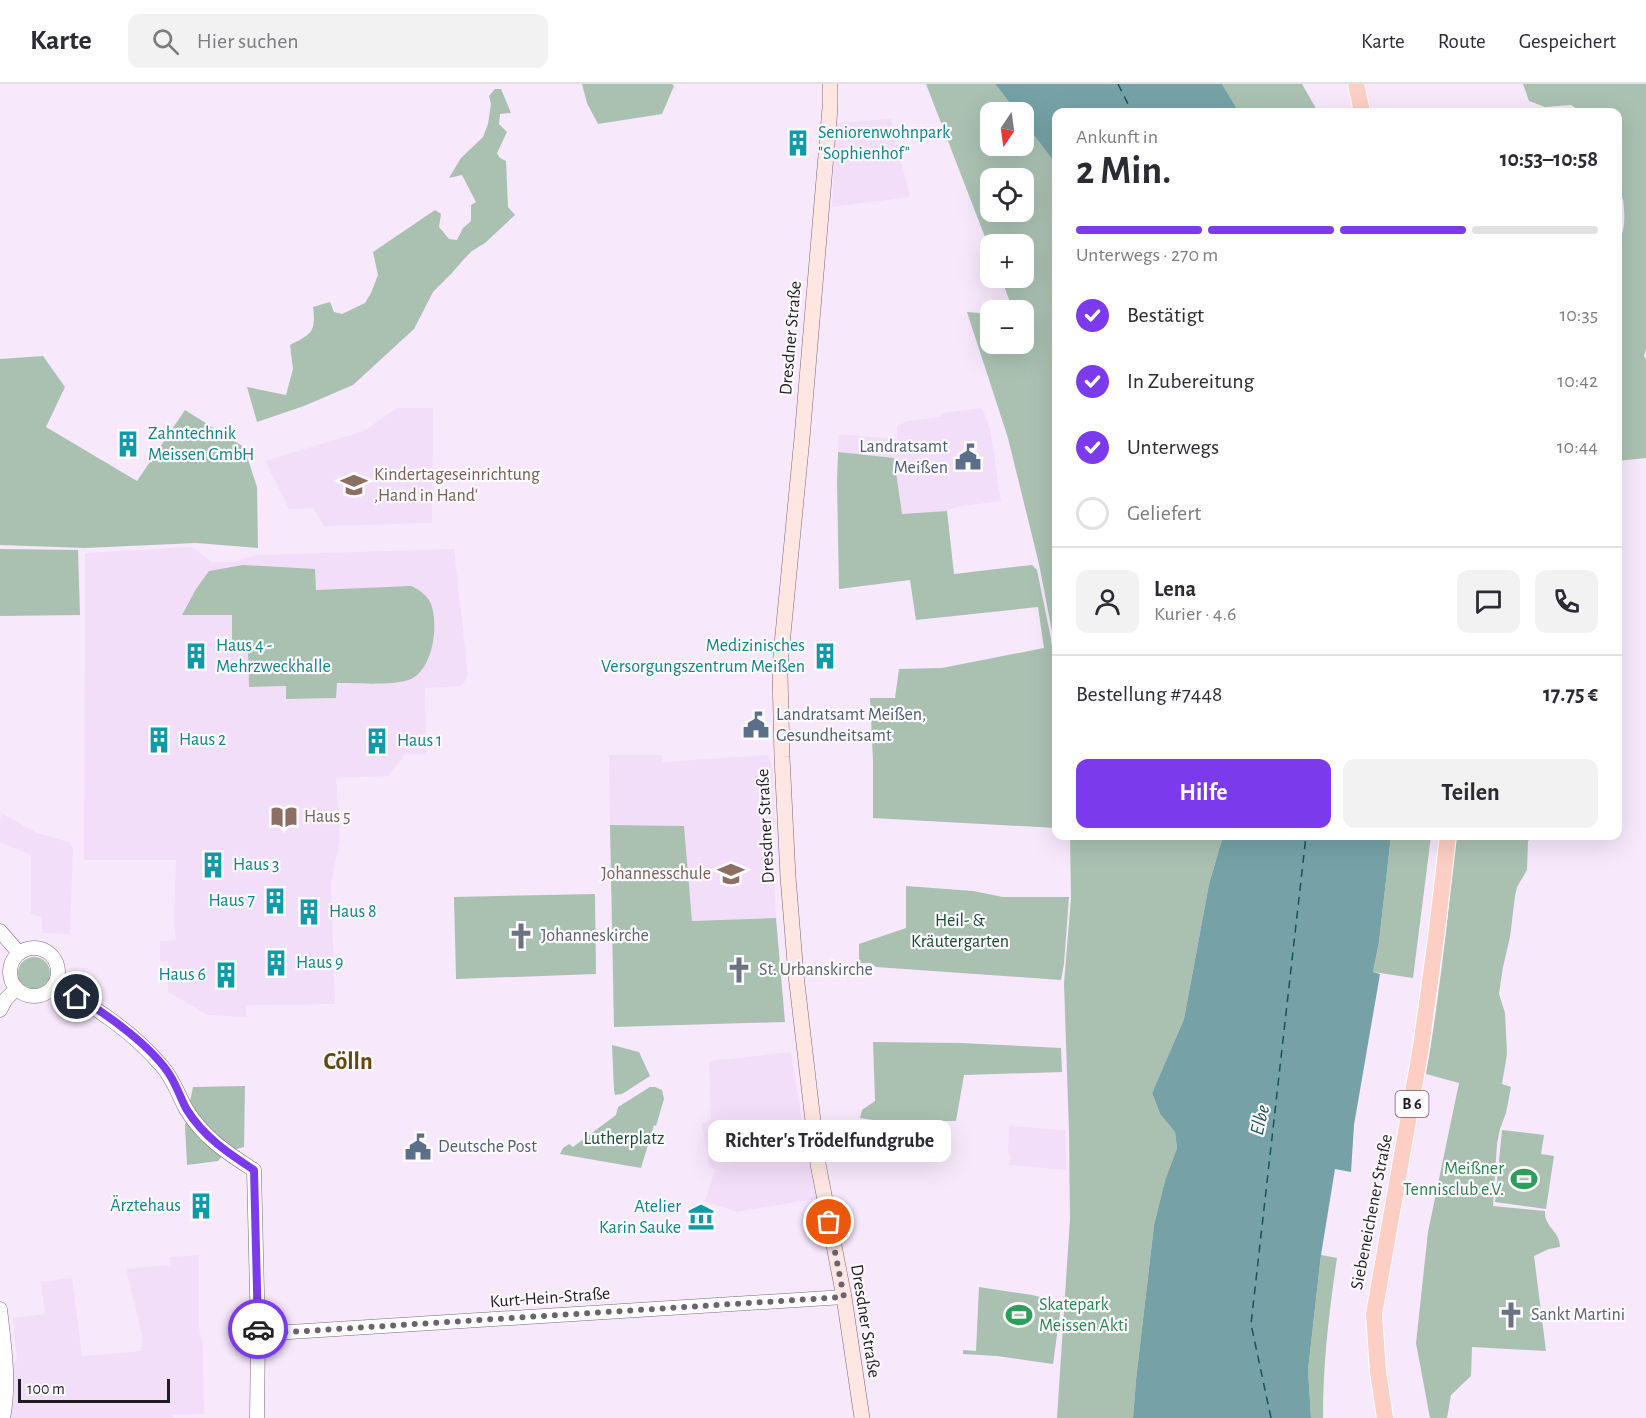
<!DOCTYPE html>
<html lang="de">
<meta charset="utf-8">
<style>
:root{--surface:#fff;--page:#f2f2f3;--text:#2b2b33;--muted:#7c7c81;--line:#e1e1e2;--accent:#7c3aed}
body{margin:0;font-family:"Alegreya Sans",sans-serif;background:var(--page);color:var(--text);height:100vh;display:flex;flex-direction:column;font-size:22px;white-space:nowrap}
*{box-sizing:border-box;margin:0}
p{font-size:20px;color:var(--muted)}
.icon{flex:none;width:33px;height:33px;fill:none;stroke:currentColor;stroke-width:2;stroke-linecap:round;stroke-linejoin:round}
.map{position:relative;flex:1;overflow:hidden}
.panel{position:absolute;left:1052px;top:24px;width:570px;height:732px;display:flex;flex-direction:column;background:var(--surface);border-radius:12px;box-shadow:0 6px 24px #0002}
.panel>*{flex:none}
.needle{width:39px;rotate:193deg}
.controls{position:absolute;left:980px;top:18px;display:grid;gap:12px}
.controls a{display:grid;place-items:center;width:54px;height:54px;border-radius:12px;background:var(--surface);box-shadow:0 6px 24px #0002;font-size:30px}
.scale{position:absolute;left:18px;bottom:15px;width:152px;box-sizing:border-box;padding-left:6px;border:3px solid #211c23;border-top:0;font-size:16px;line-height:21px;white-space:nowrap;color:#211c23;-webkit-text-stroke:4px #fdfafe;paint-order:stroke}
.pin{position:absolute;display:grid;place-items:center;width:51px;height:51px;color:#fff;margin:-26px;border:3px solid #fff;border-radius:50%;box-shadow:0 2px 6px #0007}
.courier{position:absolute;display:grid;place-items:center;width:60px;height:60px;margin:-30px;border:4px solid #7c3aed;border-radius:50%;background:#fff;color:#222;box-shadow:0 2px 8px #0007}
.bubble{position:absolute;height:42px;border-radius:12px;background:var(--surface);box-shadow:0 6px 24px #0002;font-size:20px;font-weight:700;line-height:42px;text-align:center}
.head em{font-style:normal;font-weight:700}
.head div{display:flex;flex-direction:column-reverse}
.head{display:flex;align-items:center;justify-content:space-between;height:102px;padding:0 24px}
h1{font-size:39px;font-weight:700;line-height:45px}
.bar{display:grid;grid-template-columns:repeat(4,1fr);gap:9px 6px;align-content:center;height:72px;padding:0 24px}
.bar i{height:8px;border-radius:4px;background:var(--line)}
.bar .selected{background:var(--accent)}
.bar p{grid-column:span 4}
.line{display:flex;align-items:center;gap:15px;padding:0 24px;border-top:2px solid var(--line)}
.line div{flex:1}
.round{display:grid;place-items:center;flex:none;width:63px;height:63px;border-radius:12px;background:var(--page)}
ol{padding:0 24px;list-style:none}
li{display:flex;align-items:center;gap:18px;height:66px}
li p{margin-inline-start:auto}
li .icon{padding:6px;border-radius:50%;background:var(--accent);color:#fff;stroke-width:4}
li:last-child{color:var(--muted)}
li i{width:33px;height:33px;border:3px solid var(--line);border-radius:50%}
.cta{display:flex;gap:12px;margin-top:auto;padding:12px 24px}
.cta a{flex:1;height:69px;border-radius:12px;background:var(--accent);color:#fff;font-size:24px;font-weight:700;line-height:69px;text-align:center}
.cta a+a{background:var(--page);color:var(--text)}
header{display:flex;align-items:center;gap:36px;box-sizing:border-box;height:84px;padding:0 30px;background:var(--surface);border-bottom:2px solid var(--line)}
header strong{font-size:28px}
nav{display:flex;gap:33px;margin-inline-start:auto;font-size:21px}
.search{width:420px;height:54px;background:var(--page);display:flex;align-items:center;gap:15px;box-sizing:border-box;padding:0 21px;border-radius:12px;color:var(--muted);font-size:22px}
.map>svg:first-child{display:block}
.built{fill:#f3def9}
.green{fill:#aac1b2;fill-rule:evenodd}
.water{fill:#76a2a7}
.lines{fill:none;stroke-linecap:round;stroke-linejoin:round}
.ferry{stroke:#14545a;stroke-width:1.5;stroke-dasharray:8 6;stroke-linecap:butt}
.tertiary-casing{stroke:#76697a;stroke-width:15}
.secondary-casing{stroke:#76697a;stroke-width:16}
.primary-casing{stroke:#fff;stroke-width:18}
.tertiary{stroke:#fff;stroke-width:14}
.secondary{stroke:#fee7e2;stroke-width:15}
.primary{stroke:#fdcec4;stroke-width:16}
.done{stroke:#6c636f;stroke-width:6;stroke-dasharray:0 10.8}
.route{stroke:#7c3aed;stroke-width:8}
.labels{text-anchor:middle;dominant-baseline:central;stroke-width:4.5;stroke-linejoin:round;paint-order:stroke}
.shield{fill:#fdfafe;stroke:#635f65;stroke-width:1.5}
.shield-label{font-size:16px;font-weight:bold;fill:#211c23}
.culture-label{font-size:18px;fill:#0d838f;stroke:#fdfafe;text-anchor:start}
.street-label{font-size:18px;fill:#211c23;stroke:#fdfafe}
.service-label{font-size:18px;fill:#4e5e75;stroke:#fdfafe;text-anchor:start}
.education-label{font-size:18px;fill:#785e54;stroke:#fdfafe;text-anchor:start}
.park-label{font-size:18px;fill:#134d30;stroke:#fdfafe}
.worship-label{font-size:18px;fill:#5b616d;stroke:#fdfafe;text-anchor:start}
.leisure-label{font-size:18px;fill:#27864d;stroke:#fdfafe;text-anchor:end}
.water-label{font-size:20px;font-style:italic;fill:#14545a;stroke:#fdfafe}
.district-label{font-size:24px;font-weight:bold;fill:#664710;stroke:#fdfafe}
</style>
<header>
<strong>Karte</strong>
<div class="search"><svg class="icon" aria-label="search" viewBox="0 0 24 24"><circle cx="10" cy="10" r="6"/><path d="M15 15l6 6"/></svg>Hier suchen</div>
<nav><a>Karte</a><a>Route</a><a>Gespeichert</a></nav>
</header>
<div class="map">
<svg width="1646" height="1334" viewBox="0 0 1646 1334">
<rect width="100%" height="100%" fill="#f7e8fc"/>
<!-- built -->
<g class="built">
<path d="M891,35L910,113L832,123L836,39Z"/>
<path d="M397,324H433L432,439L324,442L313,424L289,425L265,377L364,347Z"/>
<path d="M982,324L990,345L1001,417L956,423L947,427L902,431L838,368L839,350L897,355V342L907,337L941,333L943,329Z"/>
<path d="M192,463L212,478H233L257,471L454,465L468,591L462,602L425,604L426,670H405L388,692L336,694L340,754L331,801L335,920L246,921V933L208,931L168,908V877H160V857L176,856L174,839L176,776H84L85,469Z"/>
<path d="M609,671H662L663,678L768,671L772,682L774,735L772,746L776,834L692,837L683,742L610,741Z"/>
<path d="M2,730L37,749L69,758L73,765L70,850L42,849V833L31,830V771L0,758V737Z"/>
<path d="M791,968L806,1061L821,1114L737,1128L705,1117L715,1085L709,1083L702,1039L711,1036L709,977Z"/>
<path d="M1009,1042L1066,1046V1086L1009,1081L1010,1072L1008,1068Z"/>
<path d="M902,1045L949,1048L948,1068L903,1076L905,1049Z"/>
<path d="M199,1171V1243L203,1263L204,1330L173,1331V1334H0V1281L17,1277L13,1234L45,1230L41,1198L72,1194L82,1272L141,1267L143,1255L126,1185L170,1181V1173Z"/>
</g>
<!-- green -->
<g class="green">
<path d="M582,0H672L674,2L662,30L598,40L587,19Z"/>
<path d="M926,0H995L1017,28H990V62H1023V37L1056,80V568L1039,480L1008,354L967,228L990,230V260H1023V226H1013L1001,194H1023V160H990V166ZM990,94H1023V128H990Z"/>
<path d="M1222,0H1302L1318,28H1239Z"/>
<path d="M1523,0H1646V265L1644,272L1646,275V374L1617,377V229L1619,226L1617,217V162C1626,146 1625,132 1623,115L1617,112V28H1582L1571,21L1545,23L1529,17Z"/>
<path d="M495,5H501L511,29L500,30L499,40L507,48L497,69L500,74L506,77L508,123L515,131L485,159L472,167L465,174L451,190L433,208L414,245L353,301L304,322L257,338L247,303L286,311L293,285L290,261C312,250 316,248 313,223L330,218L334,228L342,230L365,219L371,209L378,191L373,168L435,126L441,130L439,143L449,155L457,156L463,144L471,137V121L476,118L462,91L449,94L461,74L483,53L488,40L491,20L489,12Z"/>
<path d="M43,272L65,303L46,343L137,397L185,326L244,363L257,403L258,464L196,459L85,464L0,461V275Z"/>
<path d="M838,368L894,374L902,430L947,427L954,490L1032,481L1037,486L1051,555L1056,600V744L873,734V676L870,614H895L899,585L942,584L1044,564L1038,523L916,536L910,496L839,505L837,398Z"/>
<path d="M0,465L78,466L80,531L0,532Z"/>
<path d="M243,481L315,485L316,506L411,502C420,506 427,511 431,520C439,541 433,585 411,595C396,602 355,599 337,599L336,614L286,615V602L249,603L248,565L232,564V531H182L196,505L209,487Z"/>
<path d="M610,741L684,742L692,837L776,834L785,938L614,943Z"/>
<path d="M1070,752H1223L1209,800L1184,935L1152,1009L1160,1030L1175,1048L1177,1064L1165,1096L1154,1141L1136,1296L1133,1334H1057L1070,1135L1069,1048L1064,899L1071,814Z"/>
<path d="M1391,752H1431L1413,894L1373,888L1379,858Z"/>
<path d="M1456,752H1533L1528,757L1527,786L1517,803L1515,812L1510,853L1503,883L1499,910L1505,929L1507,970L1502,1000L1511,1003L1506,1029L1500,1045L1497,1060L1493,1122L1545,1127C1544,1144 1560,1146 1560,1163L1549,1165L1534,1172L1546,1267L1472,1263L1471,1292L1451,1311L1447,1334H1430L1416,1259L1428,1148L1459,999L1426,990C1440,911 1448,831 1456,752Z"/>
<path d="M906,802L973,807L1003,813H1069L1064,880L1061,896L876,883L871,879H855L859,876V860L906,844Z"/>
<path d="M595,810L596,890L456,895L454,813Z"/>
<circle cx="34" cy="889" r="16"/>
<path d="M873,958L960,959L1061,964L1062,988L964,991L956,1037H879L860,1034L862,1026L875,1017Z"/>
<path d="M612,961L639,968L650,992L622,1010L615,1011L614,1006Z"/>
<path d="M245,1002L244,1063L226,1068L218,1077L187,1081L185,1042L193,1003Z"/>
<path d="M650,1003H655L662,1006L664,1015L656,1042L654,1041L641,1084L560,1070L563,1064L569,1060L573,1063L616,1031L618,1023Z"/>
<path d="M1502,1046L1544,1051L1541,1070L1554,1072L1546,1125L1495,1118Z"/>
<path d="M1321,1171L1337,1174C1329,1228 1323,1279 1323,1334H1311L1308,1286Z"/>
<path d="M979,1203L1032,1211L1059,1218L1061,1222L1053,1280L997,1272L963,1270V1266L976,1267Z"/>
</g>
<!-- water -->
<g class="water">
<path d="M995,0H1222L1239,28H1056V80L1023,37V28H1017Z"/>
<path d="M1223,752H1391L1379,858L1373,888L1380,890L1354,1041L1351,1088L1335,1085L1321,1171L1308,1286L1311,1334H1133L1136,1296L1154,1141L1165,1096L1177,1064L1175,1048L1160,1030L1152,1009L1184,935L1209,800Z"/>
</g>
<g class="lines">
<!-- ferry -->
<g class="ferry">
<path d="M1118,0L1132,28"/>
<path d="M1271,1334L1251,1240L1306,752"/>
</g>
<!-- tertiary casing -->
<g class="tertiary-casing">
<g id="tertiary">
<path d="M0,847L19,869"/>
<circle cx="34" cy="888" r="24"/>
<path d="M55,900C94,923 131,946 161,981C173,994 178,1010 186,1025C203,1053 227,1069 254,1086L258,1250L257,1334"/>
<path d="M0,926L6,915L16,905"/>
<path d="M0,1225C4,1261 10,1298 3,1334"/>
<path d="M258,1250L844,1213"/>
</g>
</g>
<!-- secondary casing -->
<g class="secondary-casing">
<path id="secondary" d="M830,0V24L802,354L781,571L780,590L782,673L788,793L796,891L818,1080L844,1213L862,1334"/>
</g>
<!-- primary casing -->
<g class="primary-casing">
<g id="primary">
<path d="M1356,0L1362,28"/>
<path d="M1385,1334L1378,1288L1374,1230L1421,963L1436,854L1448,752"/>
</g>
</g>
<!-- tertiary -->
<use href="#tertiary" class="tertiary"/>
<!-- secondary -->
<use href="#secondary" class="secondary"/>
<!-- primary -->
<use href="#primary" class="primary"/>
</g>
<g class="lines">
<!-- done -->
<path class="done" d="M258,1245V1250L844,1213L829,1138"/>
<!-- route -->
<path class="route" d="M77,913C106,929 154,964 171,993C177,1003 181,1015 187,1026C204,1053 228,1069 254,1086L258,1245"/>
</g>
<!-- icons -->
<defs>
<g id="building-bare" transform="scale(2.07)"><path d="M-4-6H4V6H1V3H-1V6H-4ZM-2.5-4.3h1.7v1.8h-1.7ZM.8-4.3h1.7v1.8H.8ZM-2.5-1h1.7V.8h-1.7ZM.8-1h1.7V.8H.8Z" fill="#0f9aa8" stroke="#fdfafe" stroke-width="2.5" paint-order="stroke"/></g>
<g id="civic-bare" transform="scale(2.07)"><path d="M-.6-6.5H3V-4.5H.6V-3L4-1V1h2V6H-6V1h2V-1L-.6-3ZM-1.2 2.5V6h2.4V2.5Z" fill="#5c6f8a" stroke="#fdfafe" stroke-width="2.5" paint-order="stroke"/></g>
<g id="school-bare" transform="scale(2.07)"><path d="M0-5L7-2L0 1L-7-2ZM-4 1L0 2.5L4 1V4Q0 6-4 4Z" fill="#8d6e63" stroke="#fdfafe" stroke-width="2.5" paint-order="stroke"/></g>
<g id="library-bare" transform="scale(2.07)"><path d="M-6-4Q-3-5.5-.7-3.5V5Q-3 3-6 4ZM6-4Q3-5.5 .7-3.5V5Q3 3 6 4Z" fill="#8d6e63" stroke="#fdfafe" stroke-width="2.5" paint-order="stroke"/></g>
<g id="church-bare" transform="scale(2.07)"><path d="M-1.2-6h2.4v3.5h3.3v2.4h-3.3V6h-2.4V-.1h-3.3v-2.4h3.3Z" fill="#6b7280" stroke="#fdfafe" stroke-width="2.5" paint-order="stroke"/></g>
<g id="stadium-bare" transform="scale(2.07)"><path d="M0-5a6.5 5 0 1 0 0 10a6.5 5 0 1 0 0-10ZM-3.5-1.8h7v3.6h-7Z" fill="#2e9e5b" stroke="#fdfafe" stroke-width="2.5" paint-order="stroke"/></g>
<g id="museum-bare" transform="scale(2.07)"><path d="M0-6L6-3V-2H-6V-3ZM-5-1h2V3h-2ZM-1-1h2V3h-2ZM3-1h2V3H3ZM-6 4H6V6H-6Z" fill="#0f9aa8" stroke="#fdfafe" stroke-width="2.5" paint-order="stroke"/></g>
</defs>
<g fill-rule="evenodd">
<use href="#building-bare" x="798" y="59"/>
<use href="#building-bare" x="128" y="360"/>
<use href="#civic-bare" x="968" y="373"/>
<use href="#school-bare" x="354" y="401"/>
<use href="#building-bare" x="196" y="572"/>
<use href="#building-bare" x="825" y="572"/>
<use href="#civic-bare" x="756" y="641"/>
<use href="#building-bare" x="159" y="656"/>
<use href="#building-bare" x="377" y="657"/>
<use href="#library-bare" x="284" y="733"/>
<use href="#building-bare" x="213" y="781"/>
<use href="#school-bare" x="731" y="790"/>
<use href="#building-bare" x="275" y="817"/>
<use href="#building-bare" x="309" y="828"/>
<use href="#church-bare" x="521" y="852"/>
<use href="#building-bare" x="276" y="879"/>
<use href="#church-bare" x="739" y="886"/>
<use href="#building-bare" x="226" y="891"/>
<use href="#civic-bare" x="418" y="1063"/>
<use href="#stadium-bare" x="1524" y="1095"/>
<use href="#building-bare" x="201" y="1122"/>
<use href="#museum-bare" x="701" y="1133"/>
<use href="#stadium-bare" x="1019" y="1231"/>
<use href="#church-bare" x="1511" y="1231"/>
</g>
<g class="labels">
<!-- shield labels -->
<rect class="shield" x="1395.5" y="1007" width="33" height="26" rx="4.5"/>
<g class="shield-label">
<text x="1412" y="1020">B 6</text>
</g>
<!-- culture labels -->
<g class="culture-label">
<text x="818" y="49">Seniorenwohnpark<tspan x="818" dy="21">"Sophienhof"</tspan></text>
<text x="148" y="350">Zahntechnik<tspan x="148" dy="21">Meissen GmbH</tspan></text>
<text x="216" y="562">Haus 4 -<tspan x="216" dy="21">Mehrzweckhalle</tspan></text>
<text x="805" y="562" text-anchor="end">Medizinisches<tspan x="805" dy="21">Versorgungszentrum Meißen</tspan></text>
<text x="179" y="656">Haus 2</text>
<text x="397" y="657">Haus 1</text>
<text x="233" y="781">Haus 3</text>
<text x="255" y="817" text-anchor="end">Haus 7</text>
<text x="329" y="828">Haus 8</text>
<text x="296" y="879">Haus 9</text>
<text x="206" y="891" text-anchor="end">Haus 6</text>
<text x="181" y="1122" text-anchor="end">Ärztehaus</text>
<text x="681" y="1123" text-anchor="end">Atelier<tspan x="681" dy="21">Karin Sauke</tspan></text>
</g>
<!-- street labels -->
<g class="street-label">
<text transform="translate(791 254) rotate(-85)">Dresdner Straße</text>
<text transform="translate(766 742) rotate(-93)">Dresdner Straße</text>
<text transform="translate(1372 1128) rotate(-79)">Siebeneichener Straße</text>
<text transform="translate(550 1214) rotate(-4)">Kurt-Hein-Straße</text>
<text transform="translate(865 1237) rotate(81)">Dresdner Straße</text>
</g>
<!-- service labels -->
<g class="service-label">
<text x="948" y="363" text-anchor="end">Landratsamt<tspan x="948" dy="21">Meißen</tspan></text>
<text x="776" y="631">Landratsamt Meißen,<tspan x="776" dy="21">Gesundheitsamt</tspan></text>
<text x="438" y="1063">Deutsche Post</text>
</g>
<!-- education labels -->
<g class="education-label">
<text x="374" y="391">Kindertageseinrichtung<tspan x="374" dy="21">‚Hand in Hand‘</tspan></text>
<text x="304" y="733">Haus 5</text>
<text x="711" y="790" text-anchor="end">Johannesschule</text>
</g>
<!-- park labels -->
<g class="park-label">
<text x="960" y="837">Heil- &amp;<tspan x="960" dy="21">Kräutergarten</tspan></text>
<text x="624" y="1055">Lutherplatz</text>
</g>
<!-- worship labels -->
<g class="worship-label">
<text x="541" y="852">Johanneskirche</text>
<text x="759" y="886">St. Urbanskirche</text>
<text x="1531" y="1231">Sankt Martini</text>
</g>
<!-- leisure labels -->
<g class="leisure-label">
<text x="1504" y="1085">Meißner<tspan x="1504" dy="21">Tennisclub e.V.</tspan></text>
<text x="1039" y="1221" text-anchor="start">Skatepark<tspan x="1039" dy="21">Meissen Akti</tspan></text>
</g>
<!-- water labels -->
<g class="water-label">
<text transform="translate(1260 1036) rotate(-76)">Elbe</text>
</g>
<!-- district labels -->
<g class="district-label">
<text x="348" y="978">Cölln</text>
</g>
</g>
</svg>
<div class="controls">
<a><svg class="needle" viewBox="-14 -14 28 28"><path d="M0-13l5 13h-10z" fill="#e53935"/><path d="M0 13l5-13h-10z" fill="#7c7c81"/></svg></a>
<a><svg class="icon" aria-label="locate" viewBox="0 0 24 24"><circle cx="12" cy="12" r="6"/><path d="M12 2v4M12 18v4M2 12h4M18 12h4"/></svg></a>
<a>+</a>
<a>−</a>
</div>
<div class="scale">100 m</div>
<div class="pin" style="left:829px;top:1138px;background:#ea580c"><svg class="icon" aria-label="bag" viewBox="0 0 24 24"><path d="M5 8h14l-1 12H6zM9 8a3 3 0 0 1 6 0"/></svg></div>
<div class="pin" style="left:77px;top:913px;background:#1f2937"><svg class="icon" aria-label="home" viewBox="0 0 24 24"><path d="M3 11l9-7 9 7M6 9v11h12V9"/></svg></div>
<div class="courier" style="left:258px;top:1245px"><svg class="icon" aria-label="car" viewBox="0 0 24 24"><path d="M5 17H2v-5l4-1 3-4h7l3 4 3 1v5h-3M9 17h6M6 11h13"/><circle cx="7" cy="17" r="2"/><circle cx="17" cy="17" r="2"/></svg></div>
<div class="bubble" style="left:708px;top:1036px;width:243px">Richter's Trödelfundgrube</div>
<section class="panel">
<div class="head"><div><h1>2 Min.</h1><p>Ankunft in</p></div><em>10:53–10:58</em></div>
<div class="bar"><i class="selected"></i><i class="selected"></i><i class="selected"></i><i></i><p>Unterwegs · 270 m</p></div>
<ol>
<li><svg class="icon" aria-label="check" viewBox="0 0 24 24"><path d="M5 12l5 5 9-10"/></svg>Bestätigt<p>10:35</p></li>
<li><svg class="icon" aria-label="check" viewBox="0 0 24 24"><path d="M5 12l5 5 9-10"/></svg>In Zubereitung<p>10:42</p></li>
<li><svg class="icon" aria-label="check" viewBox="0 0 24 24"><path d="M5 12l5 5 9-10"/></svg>Unterwegs<p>10:44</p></li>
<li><i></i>Geliefert</li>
</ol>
<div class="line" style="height:108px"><a class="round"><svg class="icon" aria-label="person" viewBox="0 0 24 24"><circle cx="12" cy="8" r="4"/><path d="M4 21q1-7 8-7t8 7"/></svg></a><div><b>Lena</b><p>Kurier · 4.6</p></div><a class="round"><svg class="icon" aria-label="chat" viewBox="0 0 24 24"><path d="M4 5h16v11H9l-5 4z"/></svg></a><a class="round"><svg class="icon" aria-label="phone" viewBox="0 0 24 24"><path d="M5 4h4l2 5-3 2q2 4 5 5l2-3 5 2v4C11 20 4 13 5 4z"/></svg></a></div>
<div class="line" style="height:78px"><div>Bestellung #7448</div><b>17.75 €</b></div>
<div class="cta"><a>Hilfe</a><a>Teilen</a></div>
</section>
</div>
